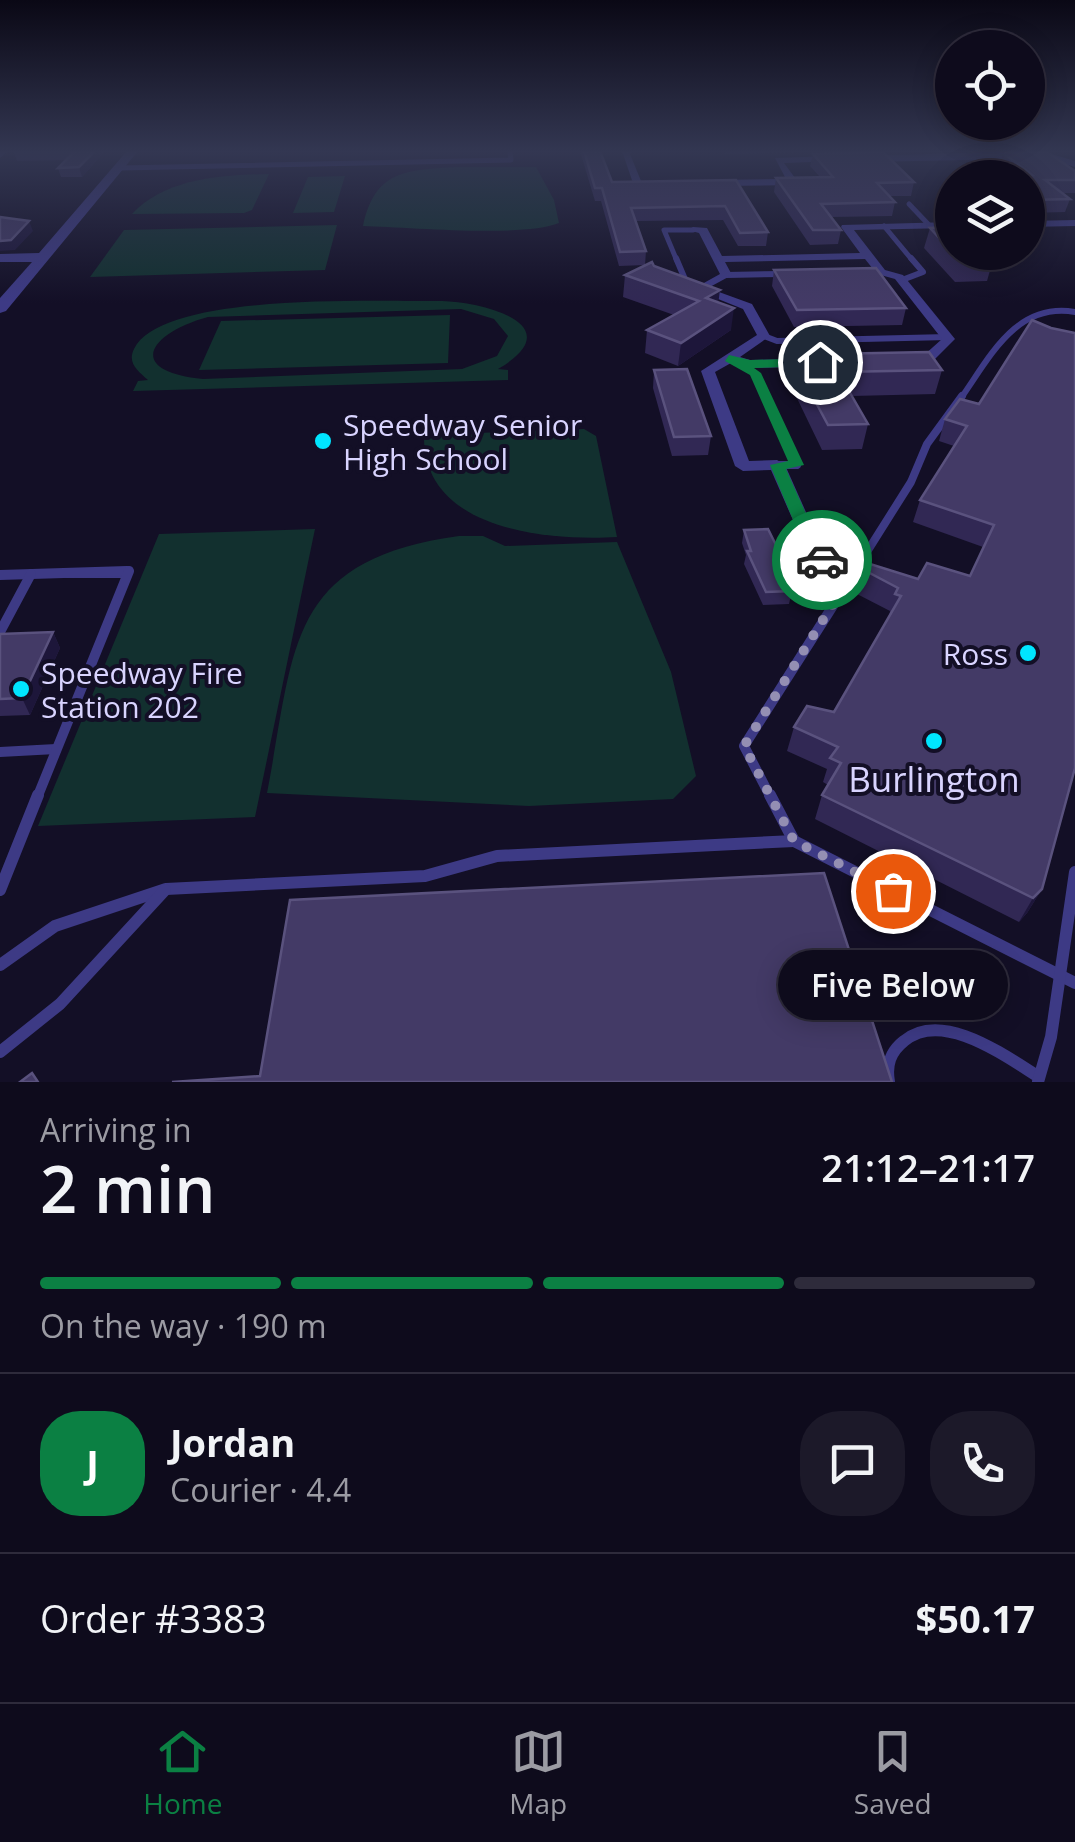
<!DOCTYPE html>
<meta charset="utf-8">
<style>
:root{--surface:#0e0b1c;--page:#1c1929;--text:#f1f3f6;--muted:#9b9ba3;--line:#2e2b3b;--accent:#0b8043}
body{margin:0;font-family:"Open Sans",sans-serif;background:var(--page);color:var(--text);height:100vh;display:flex;flex-direction:column;font-size:38px;white-space:nowrap}
*{box-sizing:border-box;margin:0}
p{font-size:32px;color:var(--muted)}
.icon{flex:none;width:55px;height:55px;fill:none;stroke:currentColor;stroke-width:2;stroke-linecap:round;stroke-linejoin:round}
.map{position:relative;height:1082px;overflow:hidden}
.details{display:flex;flex-direction:column;background:var(--surface);flex:1}
.details>*{flex:none}
.controls{position:absolute;left:935px;top:30px;display:grid;gap:20px}
.controls a{display:grid;place-items:center;width:110px;height:110px;border-radius:50%;background:var(--surface);box-shadow:0 5px 25px #0003,0 0 0 2px var(--line);font-size:50px}
.pin{position:absolute;display:grid;place-items:center;width:85px;height:85px;color:#fff;margin:-42px;border:5px solid #fff;border-radius:50%;box-shadow:0 2px 10px #0007}
.courier{position:absolute;display:grid;place-items:center;width:100px;height:100px;margin:-50px;border:8px solid #0b8043;border-radius:50%;background:#fff;color:#222;box-shadow:0 2px 12px #0007}
.bubble{position:absolute;height:70px;border-radius:35px;background:var(--surface);box-shadow:0 5px 25px #0003,0 0 0 2px var(--line);font-size:32px;font-weight:600;line-height:70px;text-align:center}
.headline em{font-style:normal;font-weight:600}
.headline div{display:flex;flex-direction:column-reverse}
.headline{display:flex;align-items:center;justify-content:space-between;height:170px;padding:0 40px}
h1{font-size:65px;font-weight:600;line-height:75px}
.bar{display:grid;grid-template-columns:repeat(4,1fr);gap:15px 10px;align-content:center;height:120px;padding:0 40px}
.bar i{height:12px;border-radius:8px;background:var(--line)}
.bar .current{background:var(--accent)}
.bar p{grid-column:span 4}
.line{display:flex;align-items:center;gap:25px;padding:0 40px;border-top:2px solid var(--line)}
.line div{flex:1}
.round{display:grid;place-items:center;flex:none;width:105px;height:105px;border-radius:40px;background:var(--page)}
.dock{display:flex;justify-content:space-around;align-items:center;height:140px;border-top:2px solid var(--line);background:var(--surface);font-size:28px;color:var(--muted)}
.dock a{display:grid;justify-items:center;gap:5px}
.dock .current{color:var(--accent)}
.map>svg:first-child{display:block}
.green{fill:#12302f;fill-rule:evenodd}
.lines{fill:none;stroke-linecap:round;stroke-linejoin:round}
.service-far4{stroke:#3d3a85;stroke-width:5}
.service-far3{stroke:#3d3a85;stroke-width:6}
.service-far2{stroke:#3d3a85;stroke-width:8}
.service-far1{stroke:#3d3a85;stroke-width:10}
.service{stroke:#3d3a85;stroke-width:12}
.minor{fill:#3d3a85;fill-rule:evenodd}
.tertiary{fill:#3d3a85;fill-rule:evenodd}
.wall{fill:#312854}
.shaded-wall{fill:#1d163a}
.building{fill:#433a66;stroke:#5a527e;stroke-width:2.5}
.route{fill:#0b8043}
.done{stroke:#948fb3;stroke-width:10;stroke-dasharray:0 18}
.poi-dot{fill:#00e5ff;stroke:#130f26;stroke-width:4}
.labels{text-anchor:middle;dominant-baseline:central;stroke-width:8;stroke-linejoin:round;paint-order:stroke}
.poi-label{font-size:30px;fill:#d9d4ff;stroke:#130f26;text-anchor:start}
.near-poi-label{font-size:35px;fill:#d9d4ff;stroke:#130f26}
</style>
<div class="map">
<svg width="1075" height="1082" viewBox="0 0 1075 1082">
<rect width="100%" height="100%" fill="#130f26"/>
<!-- green -->
<g class="green">
<path d="M457,167H536L554,200L559,223C521,238 409,227 363,226C375,170 406,170 457,167Z"/>
<path d="M269,174L252,210L244,213L132,214C166,178 222,175 269,174Z"/>
<path d="M345,176L334,212L293,213L308,177Z"/>
<path d="M337,225L325,270L90,277L124,230Z"/>
<path d="M442,301C483,302 573,325 498,369L508,370V380L133,391L138,381L148,380C138,371 127,363 134,349C162,291 381,302 442,301ZM461,309L494,319L508,336L497,356L462,369L203,379C124,371 149,333 208,317Z"/>
<path d="M450,315L448,363L199,370L221,321Z"/>
<path d="M584,429L596,436L617,537C546,541 422,530 424,435Z"/>
<path d="M315,529L255,817L38,826L159,534Z"/>
<path d="M459,536H483L505,546L617,542L671,672L696,776L673,799L529,806L267,793C295,649 285,560 459,536Z"/>
</g>
<g class="lines">
<!-- service-far4 -->
<g class="service-far4">
<path d="M119,168L511,160L510,151"/>
<path d="M909,204L929,225"/>
<path d="M948,206L952,211"/>
<path d="M884,226L913,261"/>
<path d="M677,261L664,230H693"/>
</g>
<!-- service-far3 -->
<g class="service-far3">
<path d="M676,258L687,284"/>
<path d="M726,275L783,274"/>
<path d="M902,280L923,272L911,258"/>
<path d="M764,336L777,341L948,337"/>
<path d="M736,362L755,373L766,398"/>
<path d="M961,398C990,357 1016,302 1075,312"/>
</g>
<!-- service-far2 -->
<g class="service-far2">
<path d="M765,396L797,465H777"/>
<path d="M817,557L853,572"/>
<path d="M46,574H128"/>
<path d="M853,574L911,482L927,444L962,396"/>
</g>
<!-- service-far1 -->
<g class="service-far1">
<path d="M0,575L127,571"/>
<path d="M0,632L31,574"/>
<path d="M0,752L56,749"/>
<path d="M37,798L129,571"/>
<path d="M771,798L744,746L855,571"/>
</g>
<!-- service -->
<g class="service">
<path d="M770,795L794,841L1075,983"/>
<path d="M0,890L38,795"/>
<path d="M0,965L55,926L166,889L425,876L497,856L794,841"/>
<path d="M0,1052L60,1004L165,890"/>
<path d="M889,1082C886,1065 890,1052 904,1041C942,1009 1005,1056 1039,1077"/>
<path d="M1038,1082L1051,1037L1075,872"/>
</g>
<!-- minor -->
<g class="minor">
<path d="M0,151H8L0,158Z"/>
<path d="M622,151H634L630,154L641,181L659,182V186H634Z"/>
<path d="M1028,151H1042L1075,161V167L1035,155L1024,159L865,162L861,159L865,156Z"/>
<path d="M834,156L837,161L784,163L798,182L793,185L717,186L712,183L717,180L786,179L775,158Z"/>
<path d="M1075,220V226L1028,227V221Z"/>
<path d="M952,222V228L854,230L885,270L903,275L955,339L931,363L909,364L902,360L909,356H923L942,339L895,279L877,274L865,259L725,262L732,275L708,288L752,304L770,336L740,357L750,360L848,358L855,362L848,366L749,368L731,363L715,372L749,461L777,460L785,465L826,557L817,563L811,561L771,470L743,471L735,466L701,371L757,335L743,309L693,289L720,274L699,233L688,230L693,227L707,228L722,256L860,253L841,227L842,225Z"/>
</g>
<!-- tertiary -->
<path class="tertiary" d="M127,151H138L6,311L0,313V298L32,262H0V254L39,253Z"/>
</g>
<!-- wall -->
<g class="wall">
<path d="M105,151L82,177H61L58,168L66,160L17,161L14,152Z"/>
<path d="M580,151H600L612,182L736,180L768,232L766,246H738L723,220L636,221L646,251L645,265L654,266L718,303L731,330L678,366L645,353L647,330L674,315L623,297L625,275L645,265L619,266L601,201H595Z"/>
<path d="M723,151H836L725,154Z"/>
<path d="M1003,153L1075,171V193H1062L1070,199L1065,212L1028,213V178H956V176L1012,175L999,165Z"/>
<path d="M813,154L914,182L911,196H889L895,202L892,216L831,217L841,230L838,244L810,245L774,192L776,178L820,177L810,166Z"/>
<path d="M930,228L993,260L987,281L955,282L924,248Z"/>
<path d="M774,270L906,308L902,325L794,327L772,286Z"/>
<path d="M827,354L942,370L935,394L852,396L868,424L862,449L822,450L794,392L798,369L824,368Z"/>
<path d="M654,370L711,436L708,455L672,456L653,388Z"/>
<path d="M979,404L1042,889L1027,913L1019,922L815,819L822,795L828,785L823,782L827,769L787,751L794,727L834,712L889,618L890,611L857,594L864,570L918,579L970,576L983,547L913,522L920,500L954,446L939,441L945,419Z"/>
<path d="M744,530L786,565L784,571L792,591L789,604L763,605L744,564L746,555L742,543Z"/>
<path d="M53,632L60,648L30,715L0,716V634Z"/>
</g>
<!-- shaded-wall -->
<g class="shaded-wall">
<path d="M95,151H105L82,177L79,167Z"/>
<path d="M29,221L33,231L15,250L0,251V241Z"/>
<path d="M720,290L717,312L706,298Z"/>
<path d="M734,308L731,330L678,366L681,343Z"/>
<path d="M53,632L60,648L30,715L22,698Z"/>
<path d="M1042,889L1027,913L1019,922L1033,898Z"/>
</g>
<!-- building -->
<g class="building">
<path d="M75,151H95L79,167L58,168Z"/>
<path d="M584,151H600L612,182L736,180L768,232L740,233L725,206L631,208L646,251L620,252L602,188H595Z"/>
<path d="M883,152L914,182L877,183L895,202L821,204L841,230H813L776,178L833,177L813,154Z"/>
<path d="M1047,152L1075,171V180H1045L1070,199L1028,200V178H957L956,176L1032,175L1003,153Z"/>
<path d="M0,217L29,221L11,240L0,241Z"/>
<path d="M952,227V252L930,228Z"/>
<path d="M953,252H985L993,260L961,261Z"/>
<path d="M652,262L654,266L720,290L706,298L734,308L681,343L647,330L699,301L625,275Z"/>
<path d="M876,268L906,308L797,310L774,270Z"/>
<path d="M1032,320L1051,328L1075,333V768L1042,889L1033,898L822,795L841,763L830,758L838,747L794,727L807,706L834,712L901,596L895,594L898,588L864,570L867,563L918,579L927,563L970,576L994,525L920,500L967,426L945,419L960,399L979,404Z"/>
<path d="M929,352L942,370L838,372L868,424L828,425L798,369L835,368L827,354Z"/>
<path d="M687,369L711,436L674,437L654,370Z"/>
<path d="M768,529L786,565H782L792,591L766,592L747,551H751L744,530Z"/>
<path d="M53,632L22,698L0,699V634Z"/>
<path d="M824,873L892,1082H172L260,1076L290,900Z"/>
<path d="M32,1073L38,1082H20Z"/>
</g>
<!-- sky -->
<linearGradient id="sky" x2="0" y2="1"><stop stop-color="#0a0815"/><stop offset="0.5" stop-color="#333752"/><stop offset="1" stop-color="#333752" stop-opacity="0"/></linearGradient>
<rect width="1075" height="303" fill="url(#sky)"/>
<!-- route -->
<path class="route" d="M729,355L750,360L820,358L826,362L820,366L754,368L761,373L804,465L786,469L824,554L831,560L828,564H817L809,558L770,465L788,461L750,375L725,361Z"/>
<g class="lines">
<!-- done -->
<path class="done" d="M822,560L853,572L744,746L794,841L893,891"/>
</g>
<!-- markers -->
<g class="poi-dot">
<circle cx="323" cy="441" r="10"/>
<circle cx="1028" cy="653" r="10"/>
<circle cx="21" cy="689" r="10"/>
<circle cx="934" cy="741" r="10"/>
</g>
<g class="labels">
<!-- poi labels -->
<g class="poi-label">
<text x="343" y="424">Speedway Senior<tspan x="343" dy="34">High School</tspan></text>
<text x="1008" y="653" text-anchor="end">Ross</text>
<text x="41" y="672">Speedway Fire<tspan x="41" dy="34">Station 202</tspan></text>
</g>
<!-- near-poi labels -->
<g class="near-poi-label">
<text x="934" y="778">Burlington</text>
</g>
</g>
</svg>
<div class="controls">
<a><svg class="icon" aria-label="locate" viewBox="0 0 24 24"><circle cx="12" cy="12" r="6"/><path d="M12 2v4M12 18v4M2 12h4M18 12h4"/></svg></a>
<a><svg class="icon" aria-label="layers" viewBox="0 0 24 24"><path d="M12 4l9 5-9 5-9-5zM3 14l9 5 9-5"/></svg></a>
</div>
<div class="pin" style="left:893px;top:891px;background:#ea580c"><svg class="icon" aria-label="bag" viewBox="0 0 24 24"><path d="M5 8h14l-1 12H6zM9 8a3 3 0 0 1 6 0"/></svg></div>
<div class="pin" style="left:820px;top:362px;background:#1f2937"><svg class="icon" aria-label="home" viewBox="0 0 24 24"><path d="M3 11l9-7 9 7M6 9v11h12V9"/></svg></div>
<div class="courier" style="left:822px;top:560px"><svg class="icon" aria-label="car" viewBox="0 0 24 24"><path d="M5 17H2v-5l4-1 3-4h7l3 4 3 1v5h-3M9 17h6M6 11h13"/><circle cx="7" cy="17" r="2"/><circle cx="17" cy="17" r="2"/></svg></div>
<div class="bubble" style="left:778px;top:950px;width:230px">Five Below</div>
</div>
<section class="details">
<div class="headline"><div><h1>2 min</h1><p>Arriving in</p></div><em>21:12–21:17</em></div>
<div class="bar"><i class="current"></i><i class="current"></i><i class="current"></i><i></i><p>On the way · 190 m</p></div>
<div class="line" style="height:180px"><b class="round" style="background:var(--accent);color:#fff">J</b><div><b>Jordan</b><p>Courier · 4.4</p></div><a class="round"><svg class="icon" aria-label="chat" viewBox="0 0 24 24"><path d="M4 5h16v11H9l-5 4z"/></svg></a><a class="round"><svg class="icon" aria-label="phone" viewBox="0 0 24 24"><path d="M5 4h4l2 5-3 2q2 4 5 5l2-3 5 2v4C11 20 4 13 5 4z"/></svg></a></div>
<div class="line" style="height:130px"><div>Order #3383</div><b>$50.17</b></div>
</section>
<nav class="dock">
<a class="current"><svg class="icon" aria-label="home" viewBox="0 0 24 24"><path d="M3 11l9-7 9 7M6 9v11h12V9"/></svg>Home</a>
<a><svg class="icon" aria-label="map" viewBox="0 0 24 24"><path d="M3 6l6-2 6 2 6-2v14l-6 2-6-2-6 2zM9 4v14M15 6v14"/></svg>Map</a>
<a><svg class="icon" aria-label="saved" viewBox="0 0 24 24"><path d="M7 4h10v16l-5-4-5 4z"/></svg>Saved</a>
</nav>
